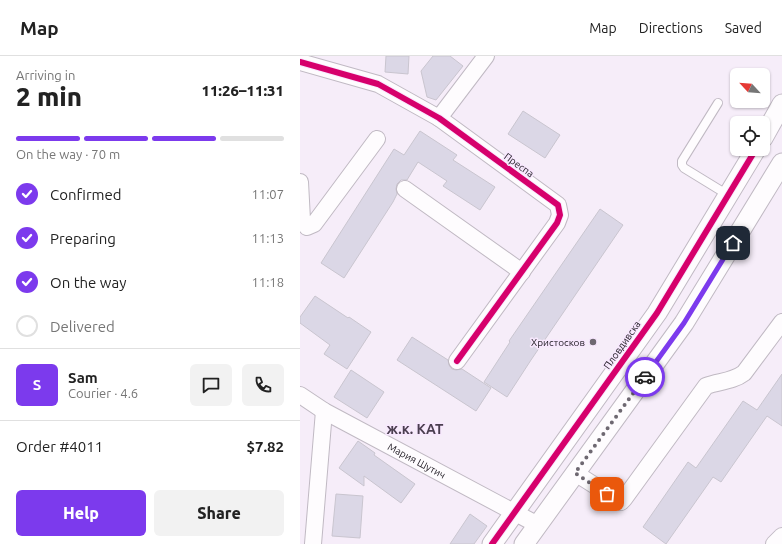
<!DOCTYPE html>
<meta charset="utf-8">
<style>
:root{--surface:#fff;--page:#f2f2f2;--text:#222;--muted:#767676;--line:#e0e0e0;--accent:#7c3aed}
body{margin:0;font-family:Ubuntu,sans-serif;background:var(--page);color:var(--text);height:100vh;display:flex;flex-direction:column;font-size:15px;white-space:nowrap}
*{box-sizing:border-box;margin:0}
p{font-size:13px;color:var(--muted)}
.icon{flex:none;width:22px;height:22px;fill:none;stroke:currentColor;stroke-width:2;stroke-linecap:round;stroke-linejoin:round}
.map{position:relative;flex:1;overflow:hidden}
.side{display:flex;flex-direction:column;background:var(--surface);width:300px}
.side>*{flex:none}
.needle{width:26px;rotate:296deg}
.fabs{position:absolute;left:430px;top:12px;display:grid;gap:8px}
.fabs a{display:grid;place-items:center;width:40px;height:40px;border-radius:6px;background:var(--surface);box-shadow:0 1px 3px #0004;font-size:20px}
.pin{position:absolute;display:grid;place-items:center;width:34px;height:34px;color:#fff;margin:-17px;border-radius:8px;box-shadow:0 2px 6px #0006}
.courier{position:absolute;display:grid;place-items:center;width:40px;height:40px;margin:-20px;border:3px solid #7c3aed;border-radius:50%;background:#fff;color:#222;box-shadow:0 1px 5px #0007}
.summary em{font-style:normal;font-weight:800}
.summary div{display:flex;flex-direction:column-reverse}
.summary{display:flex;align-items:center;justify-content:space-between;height:68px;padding:0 16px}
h1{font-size:26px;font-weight:800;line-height:30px}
.bar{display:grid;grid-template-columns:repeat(4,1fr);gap:6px 4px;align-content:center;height:48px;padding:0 16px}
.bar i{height:5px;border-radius:3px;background:var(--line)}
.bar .current{background:var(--accent)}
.bar p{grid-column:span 4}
.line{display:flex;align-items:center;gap:10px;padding:0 16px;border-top:1px solid var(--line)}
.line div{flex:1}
.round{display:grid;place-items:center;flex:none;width:42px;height:42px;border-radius:6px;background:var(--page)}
ol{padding:0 16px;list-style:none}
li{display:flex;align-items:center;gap:12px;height:44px}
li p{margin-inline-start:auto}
li .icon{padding:4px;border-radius:50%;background:var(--accent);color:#fff;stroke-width:4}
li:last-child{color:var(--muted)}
li i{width:22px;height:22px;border:2px solid var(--line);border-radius:50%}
.cta{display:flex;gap:8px;margin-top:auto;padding:8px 16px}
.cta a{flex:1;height:46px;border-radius:6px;background:var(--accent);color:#fff;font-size:16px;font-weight:800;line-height:46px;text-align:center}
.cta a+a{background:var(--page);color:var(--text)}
header{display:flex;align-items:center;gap:24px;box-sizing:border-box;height:56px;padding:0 20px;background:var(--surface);border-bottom:1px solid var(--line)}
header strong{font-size:19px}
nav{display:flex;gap:22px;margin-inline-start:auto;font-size:14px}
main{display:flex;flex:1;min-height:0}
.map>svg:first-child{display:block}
.building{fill:#dbd7e6;stroke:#c9c5cf}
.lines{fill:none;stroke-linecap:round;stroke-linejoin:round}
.service-casing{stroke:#c0b9c3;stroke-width:10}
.minor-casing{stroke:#c0b9c3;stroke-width:18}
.tertiary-casing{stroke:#c0b9c3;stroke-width:21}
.service{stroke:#fefcfe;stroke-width:8}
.minor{stroke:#fefcfe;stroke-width:16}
.tertiary{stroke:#fefcfe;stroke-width:19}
.cycleway-casing{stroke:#f8e8fe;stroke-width:8}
.cycleway{stroke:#d6006c;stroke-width:6}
.done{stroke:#6e6871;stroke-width:4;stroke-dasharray:0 7.2}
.route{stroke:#7c3aed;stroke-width:5}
.poi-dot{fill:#6e6871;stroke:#f8e8fe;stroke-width:1.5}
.labels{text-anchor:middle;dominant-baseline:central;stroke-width:3;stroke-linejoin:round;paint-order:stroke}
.street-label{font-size:10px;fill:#252028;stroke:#f8e8fe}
.poi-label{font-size:10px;fill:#252028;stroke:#f8e8fe;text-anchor:end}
.district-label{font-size:14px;font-weight:bold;fill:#4b3f50;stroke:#f8e8fe}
</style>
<header>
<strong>Map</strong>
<nav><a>Map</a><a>Directions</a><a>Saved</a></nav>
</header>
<main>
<section class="side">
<div class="summary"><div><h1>2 min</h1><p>Arriving in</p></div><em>11:26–11:31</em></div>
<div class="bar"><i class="current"></i><i class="current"></i><i class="current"></i><i></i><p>On the way · 70 m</p></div>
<ol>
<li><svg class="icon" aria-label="check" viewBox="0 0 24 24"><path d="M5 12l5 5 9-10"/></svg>Confirmed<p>11:07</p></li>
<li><svg class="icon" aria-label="check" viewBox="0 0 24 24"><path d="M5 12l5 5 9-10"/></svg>Preparing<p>11:13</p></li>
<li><svg class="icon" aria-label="check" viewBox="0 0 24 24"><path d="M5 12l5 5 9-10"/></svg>On the way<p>11:18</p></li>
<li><i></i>Delivered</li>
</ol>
<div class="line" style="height:72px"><b class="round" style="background:var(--accent);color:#fff">S</b><div><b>Sam</b><p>Courier · 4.6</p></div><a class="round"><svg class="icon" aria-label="chat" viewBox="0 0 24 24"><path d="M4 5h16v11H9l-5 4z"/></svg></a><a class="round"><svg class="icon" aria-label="phone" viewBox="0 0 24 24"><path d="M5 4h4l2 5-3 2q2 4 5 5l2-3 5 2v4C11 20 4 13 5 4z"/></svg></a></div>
<div class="line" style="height:52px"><div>Order #4011</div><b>$7.82</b></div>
<div class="cta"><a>Help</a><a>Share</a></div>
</section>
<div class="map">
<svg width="482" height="488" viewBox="0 0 482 488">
<rect width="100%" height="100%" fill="#f6edf9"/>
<!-- building -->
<g class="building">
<path d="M86,0H109L108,18L85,16Z"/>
<path d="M133,0H150L163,10L136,44L127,41L121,15Z"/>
<path d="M223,55L260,79L245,102L208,78Z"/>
<path d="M120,75L157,99L153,104L195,131L180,154L143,130L147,125L118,106L107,124H101L97,128L96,133L97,138L93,146L44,222L21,207L94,93L104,99Z"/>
<path d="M300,153L323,169L231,304L207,341L184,326L210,286L209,285Z"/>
<path d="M15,240L48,262L49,261L71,276L47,313L24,298L30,289L0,267V261Z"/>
<path d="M112,281L148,304L149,309L152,313L156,314L162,313L191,332L176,355L97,304Z"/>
<path d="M51,314L84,336L67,362L34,341Z"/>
<path d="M482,318V370L467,360L421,426L413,421L366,488L343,471L388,406L396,412L443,345L457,354Z"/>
<path d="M58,385L75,397L74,399L115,428L101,447L64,420V430L39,412Z"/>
<path d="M36,438L63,440L60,482L32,480Z"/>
<path d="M170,458L187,470L174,488H150Z"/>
</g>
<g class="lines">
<!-- service casing -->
<g class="service-casing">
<path id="service" d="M418,47L382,105V109L384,112L428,139"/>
</g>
<!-- minor casing -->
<g class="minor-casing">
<g id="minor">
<path d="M0,6L78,28L139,62L258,149L260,159L257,167L157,305"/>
<path d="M139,62L186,0"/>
<path d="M0,126L2,164L7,171L14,168L77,83"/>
<path d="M105,133L222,216"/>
<path id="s1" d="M0,339L24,355L238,469"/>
<path d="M275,417L321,446L324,443L406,330C419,325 432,326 444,317L482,266"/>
<path d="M13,488L24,355"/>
<path d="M474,488L482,480"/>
</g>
</g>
<!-- tertiary casing -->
<g class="tertiary-casing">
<g id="tertiary">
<path d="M463,82L482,48"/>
<path d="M192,488L357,257L456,93"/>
<path d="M224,488L384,267L482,107"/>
</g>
</g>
<!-- service -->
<use href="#service" class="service"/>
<!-- minor -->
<use href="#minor" class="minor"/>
<!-- tertiary -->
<use href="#tertiary" class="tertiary"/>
<!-- cycleway casing -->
<g class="cycleway-casing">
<g id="cycleway">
<path d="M0,6L78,28L139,62L258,149L260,159L257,167L157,305"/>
<path d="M192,488L357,257L456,93"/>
</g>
</g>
<!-- cycleway -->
<use href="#cycleway" class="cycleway"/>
</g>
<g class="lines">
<!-- done -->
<path class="done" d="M307,438L275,417L345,321"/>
<!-- route -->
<path class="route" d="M345,321L384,267L433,187"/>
</g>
<!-- markers -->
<circle class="poi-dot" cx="293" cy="286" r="4"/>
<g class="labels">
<!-- street labels -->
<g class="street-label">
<text transform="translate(219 109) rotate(36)">Преспа</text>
<text transform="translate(322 289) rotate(-55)">Пловдивска</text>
<text stroke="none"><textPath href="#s1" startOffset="134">Мария Шутич</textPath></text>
</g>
<!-- poi labels -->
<g class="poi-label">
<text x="285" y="286">Христосков</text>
</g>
<!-- district labels -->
<g class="district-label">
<text x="115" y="373">ж.к. КАТ</text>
</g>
</g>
</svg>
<div class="fabs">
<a><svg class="needle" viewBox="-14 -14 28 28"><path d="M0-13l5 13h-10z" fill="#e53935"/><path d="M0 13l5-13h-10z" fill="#767676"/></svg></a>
<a><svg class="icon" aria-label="locate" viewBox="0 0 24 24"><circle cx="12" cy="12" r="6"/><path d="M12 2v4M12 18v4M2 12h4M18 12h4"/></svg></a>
</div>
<div class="pin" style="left:307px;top:438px;background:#ea580c"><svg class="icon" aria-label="bag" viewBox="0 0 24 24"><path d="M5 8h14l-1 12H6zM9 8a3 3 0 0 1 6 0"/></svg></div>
<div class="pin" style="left:433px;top:187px;background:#1f2937"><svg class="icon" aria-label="home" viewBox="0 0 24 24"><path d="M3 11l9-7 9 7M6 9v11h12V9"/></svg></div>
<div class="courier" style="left:345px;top:321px"><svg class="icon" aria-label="car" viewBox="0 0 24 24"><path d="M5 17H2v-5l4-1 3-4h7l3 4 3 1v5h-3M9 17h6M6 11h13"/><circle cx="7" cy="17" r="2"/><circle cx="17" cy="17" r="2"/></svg></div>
</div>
</main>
